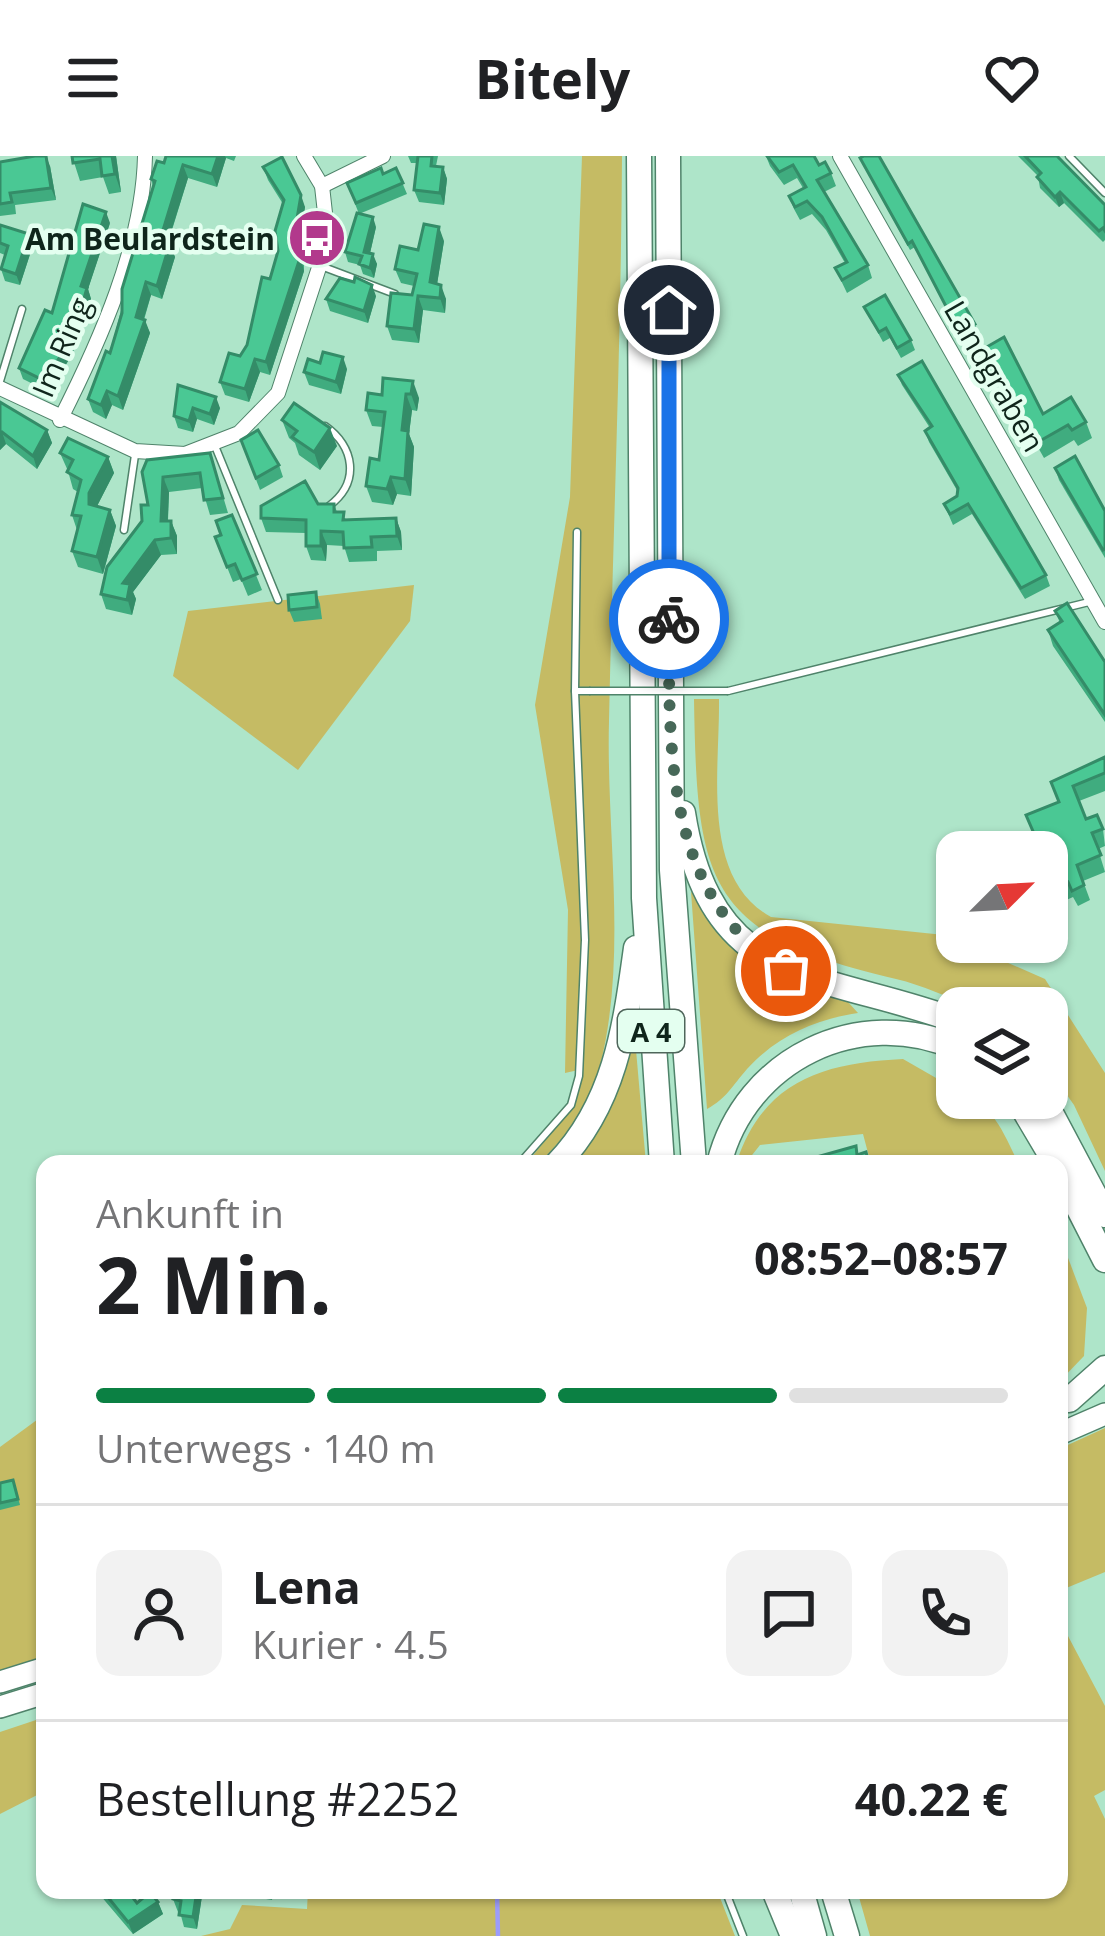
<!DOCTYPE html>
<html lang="de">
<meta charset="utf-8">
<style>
:root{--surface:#fff;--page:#f2f2f2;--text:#202124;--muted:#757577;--line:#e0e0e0;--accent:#0b8043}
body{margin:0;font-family:"Open Sans",sans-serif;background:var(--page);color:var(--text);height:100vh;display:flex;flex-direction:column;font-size:45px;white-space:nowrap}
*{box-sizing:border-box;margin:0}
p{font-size:39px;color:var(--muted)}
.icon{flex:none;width:66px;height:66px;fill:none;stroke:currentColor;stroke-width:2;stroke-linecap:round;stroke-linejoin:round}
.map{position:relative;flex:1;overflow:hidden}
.drawer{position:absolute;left:36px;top:999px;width:1032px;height:744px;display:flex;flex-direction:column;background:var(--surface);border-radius:24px;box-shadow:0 3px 9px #0004}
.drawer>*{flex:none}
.needle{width:78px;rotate:66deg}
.fabs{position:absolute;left:936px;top:675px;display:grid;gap:24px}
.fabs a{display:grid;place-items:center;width:132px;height:132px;border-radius:24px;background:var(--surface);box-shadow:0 3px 9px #0004;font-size:60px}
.pin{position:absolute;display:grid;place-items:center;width:102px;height:102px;color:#fff;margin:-51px;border:6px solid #fff;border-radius:50%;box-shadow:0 3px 12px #0007}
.courier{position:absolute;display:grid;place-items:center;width:120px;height:120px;margin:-60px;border:9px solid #1a73e8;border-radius:50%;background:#fff;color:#222;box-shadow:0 3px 15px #0007}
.overview em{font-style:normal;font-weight:700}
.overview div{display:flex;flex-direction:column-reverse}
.overview{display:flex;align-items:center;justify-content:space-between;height:204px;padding:0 60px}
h1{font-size:78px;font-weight:700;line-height:90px}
.bar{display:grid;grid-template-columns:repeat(4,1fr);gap:18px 12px;align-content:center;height:144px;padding:0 60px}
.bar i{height:15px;border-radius:9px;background:var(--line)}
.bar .on{background:var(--accent)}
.bar p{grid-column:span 4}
.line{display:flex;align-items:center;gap:30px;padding:0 60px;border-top:3px solid var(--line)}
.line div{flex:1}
.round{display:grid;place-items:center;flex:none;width:126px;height:126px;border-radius:24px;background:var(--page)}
header{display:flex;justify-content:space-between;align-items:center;height:156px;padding:0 60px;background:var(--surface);font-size:54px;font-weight:700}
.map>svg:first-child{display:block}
.green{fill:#c5bb64}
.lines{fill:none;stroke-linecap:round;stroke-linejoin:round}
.stream{stroke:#9c9cfa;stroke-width:4.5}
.service-casing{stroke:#4f836a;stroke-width:9}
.minor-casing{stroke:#4f836a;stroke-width:16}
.primary-casing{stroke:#4f836a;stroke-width:24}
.motorway-casing{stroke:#4f836a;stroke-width:27}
.service{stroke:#fff;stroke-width:6}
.minor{stroke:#fff;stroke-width:14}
.primary{stroke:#fff;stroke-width:21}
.motorway{stroke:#fff;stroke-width:24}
.service-bridge-casing{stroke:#4f836a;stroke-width:9;stroke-linecap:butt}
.service-bridge{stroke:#fff;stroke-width:6}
.wall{fill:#40ac7f}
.shaded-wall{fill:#348c68}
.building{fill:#4ac894;stroke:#348c68;stroke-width:3}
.done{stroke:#476858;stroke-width:12;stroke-dasharray:0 21.6}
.route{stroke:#1a73e8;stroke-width:15}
.labels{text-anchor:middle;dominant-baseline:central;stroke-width:9;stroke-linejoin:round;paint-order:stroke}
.shield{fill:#e4fff0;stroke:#4f665b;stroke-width:3}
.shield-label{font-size:27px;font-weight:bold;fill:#0f251b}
.poi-label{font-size:30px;font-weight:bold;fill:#0f251b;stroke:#e4fff0;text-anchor:end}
.street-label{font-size:30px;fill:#0f251b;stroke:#e4fff0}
</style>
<header><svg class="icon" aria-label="menu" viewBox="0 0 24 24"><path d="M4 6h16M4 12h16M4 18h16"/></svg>Bitely<svg class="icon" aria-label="heart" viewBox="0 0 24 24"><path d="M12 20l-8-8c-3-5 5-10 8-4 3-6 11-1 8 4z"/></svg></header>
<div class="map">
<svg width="1105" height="1780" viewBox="0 0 1105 1780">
<rect width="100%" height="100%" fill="#aee5c9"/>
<!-- green -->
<g class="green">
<path d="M582,0H622C621,188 613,377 609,565C606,678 628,799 600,910C589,951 568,979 538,1008H526L575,948L583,913L565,917L568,754L535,549L570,341Z"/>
<path d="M414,429L410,465L298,614L173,520L188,455Z"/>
<path d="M694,543H719C720,614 700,722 771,761L944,779L1045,823L1105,917V1015L1074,949L1047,911V852C1025,852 995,857 974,850C947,842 923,829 896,823C705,779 697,726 694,543Z"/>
<path d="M691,736L798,828L848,846L858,857C816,863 777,880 747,913C732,930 727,942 707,953Z"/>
<path d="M634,871L646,1008H567Z"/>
<path d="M903,903L957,934V942C993,942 1004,980 1019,1008H871L863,978L760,989L745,1008H736C763,924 824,907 903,903Z"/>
<path d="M1059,1078L1087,1152L1084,1200L1059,1226Z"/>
<path d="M45,1258V1504L0,1517V1291Z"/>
<path d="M1105,1272V1416L1059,1435V1293Z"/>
<path d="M1059,1463L1105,1550V1634L1094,1640L1105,1663V1780H870L857,1734H1059Z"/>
<path d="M45,1561V1635L0,1658V1576Z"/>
<path d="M308,1734H717L735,1780H201L230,1773L242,1749L307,1753Z"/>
</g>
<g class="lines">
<!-- stream -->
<path class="stream" d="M497,1734L498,1780"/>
<!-- service casing -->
<g class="service-casing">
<g id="service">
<path d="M1069,0L1105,37"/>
<path d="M321,110L395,138"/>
<path d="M0,225L22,153"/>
<path d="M325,270C354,290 361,326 329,350"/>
<path d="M215,290L278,444"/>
<path d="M124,374L135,299"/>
<path d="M577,376L575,535H589"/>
<path d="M728,535L1089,446"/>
<path d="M519,1008L571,949L579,920L585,784L575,535"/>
<path d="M725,1734L743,1780"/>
</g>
</g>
<!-- minor casing -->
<g class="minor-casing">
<g id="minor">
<path d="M840,0L1105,466"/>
<path d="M322,30L383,0"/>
<path d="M0,232L135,295L185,298L239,277L278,237L328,84L322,30L304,0"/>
<path d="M60,264C100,185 143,89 145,0"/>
</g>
</g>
<!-- primary casing -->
<g class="primary-casing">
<g id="primary">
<path d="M1059,1278L1105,1258"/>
<path d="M0,1526L45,1512"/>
<path d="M0,1551L45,1537"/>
</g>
</g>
<!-- motorway casing -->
<g class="motorway-casing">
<g id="motorway">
<path d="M639,0L644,742L662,1008"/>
<path d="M668,0L672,714L694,1008"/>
<path d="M683,657C711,835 823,815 957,865"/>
<path d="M1017,942L1056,1008"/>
<path d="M1043,942L1105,1059"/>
<path d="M557,1008C615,948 625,872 636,792"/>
<path d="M719,1008C745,903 859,848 957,892"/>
<path d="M1059,1014L1105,1104"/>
<path d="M1069,1244L1105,1212"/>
<path d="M774,1734L793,1780"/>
<path d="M801,1734L814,1780"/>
<path d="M833,1734L847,1780"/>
</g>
</g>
<!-- service -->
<use href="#service" class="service"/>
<!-- minor -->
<use href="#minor" class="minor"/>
<!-- primary -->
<use href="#primary" class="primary"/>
<!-- motorway -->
<use href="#motorway" class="motorway"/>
<!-- service-bridge casing -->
<g class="service-bridge-casing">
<path id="service-bridge" d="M589,535H728"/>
</g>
<!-- service-bridge -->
<use href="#service-bridge" class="service-bridge"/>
</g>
<!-- wall -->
<g class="wall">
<path d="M72,0H116L121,36L109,38L103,21L80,25Z"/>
<path d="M166,0H236L234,5L226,2L217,31L188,22L168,87L175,101L162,143L151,139L144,164L150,177L123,254L112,249L106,263L93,256L88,243L110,197L153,30L151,23L164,7Z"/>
<path d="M408,0H438L436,10L443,11L447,23L444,49L419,46L414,34L417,7H411Z"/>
<path d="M766,0H814L819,9L831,17L836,30L824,36L868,109L872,122L847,137L835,112L845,107L826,74L812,58L800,64L794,53L789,40L803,32L797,22L784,29L770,10Z"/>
<path d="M1018,0H1057L1105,49V84L1103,86L1064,47L1059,51L1040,32L1038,20Z"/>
<path d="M860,2L975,168L977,174L972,177L975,184L965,189L915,91L910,94Z"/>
<path d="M0,6L50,10L56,44L15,49L16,58L0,60Z"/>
<path d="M263,11L305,51L298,94L304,107V115L270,219L260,216L249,246L225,239L220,226L247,189L278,95L283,48L268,24Z"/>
<path d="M396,12L407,38L359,58L347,27L383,18Z"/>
<path d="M110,67L88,133L91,143L87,157L82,155L73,197L49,236L23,223L19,212Z"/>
<path d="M0,69L33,89L20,129L5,125L1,113L5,99L0,97Z"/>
<path d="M376,71L370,97L377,108L374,122L363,118L360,109L348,106L345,96Z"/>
<path d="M444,85L437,128L446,143L445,157L423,154L419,187L392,184L387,170L412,139L414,130L401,127L395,113L418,94Z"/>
<path d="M376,140L368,167L330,155L326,143Z"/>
<path d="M864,151L911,184L915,194L901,202L890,182L883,186Z"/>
<path d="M985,192L1043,258L1086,266L1092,282L1078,290L1074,284L1044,302L990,207Z"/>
<path d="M347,213L341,238L309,229L304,216Z"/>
<path d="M898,219L1046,419L1050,430L1025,443L972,358L953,369L944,348L957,340L958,336L929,286L925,275L930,272L902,229Z"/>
<path d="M383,222L419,242L417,255L412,254L409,278L414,291L411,340L397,338L393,349L372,346L366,330L379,304L383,271L372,270L366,254L382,239Z"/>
<path d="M178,229L220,252L214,269L197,263L193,276L178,272L174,260Z"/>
<path d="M0,246L47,274L52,287L37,313L6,288L0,294Z"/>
<path d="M282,264L337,290L320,314L299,299L295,287L289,282Z"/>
<path d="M241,284L279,309L283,321L260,334Z"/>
<path d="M60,297L108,301L114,317L97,350L110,354L116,370L103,418L78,411L72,395L77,374L72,359L78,336L73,333L68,315Z"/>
<path d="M210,297L228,357L210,359L202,332L169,336L168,365H171L177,380V398L161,399L133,436L136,443L132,459L106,453L101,438L142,365L148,349L142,316Z"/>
<path d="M1055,312L1105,355V402L1059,324Z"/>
<path d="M318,348H334L337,356L347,364L396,362L401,376L402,394L377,395V405L349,406L344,390L327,389L326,405L311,404L306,390V377L266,376L261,362Z"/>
<path d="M232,359L262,434L248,440L241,423L233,426L215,381L221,379Z"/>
<path d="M316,436L320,448L322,463L294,466L289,454Z"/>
<path d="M1055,455L1105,506V566L1053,490L1048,474L1060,467Z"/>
<path d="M1105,601V635L1079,645L1086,663L1103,673L1105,690L1098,693L1105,716L1083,725L1090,744L1078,750L1073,741L1062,746L1047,711L1058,646L1051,626Z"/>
<path d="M13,1324L20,1349L0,1354V1327Z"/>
<path d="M98,1734H127L137,1747L158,1746L163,1758L133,1778L100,1739Z"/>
<path d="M257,1734H299L298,1740L273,1736L272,1744L260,1742Z"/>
<path d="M202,1740L197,1773L184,1771L180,1756H178L173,1743Z"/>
</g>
<!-- shaded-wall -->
<g class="shaded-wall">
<path d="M46,0L50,10L56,44L51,32Z"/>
<path d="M112,0H116L121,36L115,18Z"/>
<path d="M218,0H225L226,2L217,31L212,18Z"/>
<path d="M183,9L188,22L164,98L160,84Z"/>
<path d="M443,11L447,23L444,49L440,37Z"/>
<path d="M1060,36L1064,47L1059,51L1055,41Z"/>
<path d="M301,39L305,51L296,105L292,92Z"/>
<path d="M106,56L110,67L88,133L91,143L87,157L81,130Z"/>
<path d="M373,61L376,71L368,106L364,96Z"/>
<path d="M439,71L444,85L435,141L430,126Z"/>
<path d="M29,78L33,89L20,129L16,118Z"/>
<path d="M170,87L175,101L162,143L157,130Z"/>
<path d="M299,94L304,115L270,219L266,206Z"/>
<path d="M373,98L377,108L374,122L370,112Z"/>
<path d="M146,126L151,139L140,175L136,161Z"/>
<path d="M372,129L376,140L368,167L364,155Z"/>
<path d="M441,129L446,143L445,157L440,142Z"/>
<path d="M418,140L423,154L419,187L414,173Z"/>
<path d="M77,144L82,155L73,197L49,236L45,225Z"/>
<path d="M145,164L150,177L123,254L118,240Z"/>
<path d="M343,201L347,213L341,238L336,226Z"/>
<path d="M255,203L260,216L249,246L245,233Z"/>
<path d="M413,225L419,242L417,255L411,238Z"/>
<path d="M107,235L112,249L106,263L101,249Z"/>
<path d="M406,238L412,254L409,278L414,291L411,340L405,323L402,274Z"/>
<path d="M216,241L220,252L214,269L210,258Z"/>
<path d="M193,252L197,263L193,276L189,265Z"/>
<path d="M330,272L337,290L320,314L314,296Z"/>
<path d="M47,274L52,287L37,313L33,300Z"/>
<path d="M2,276L6,288L0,294V277Z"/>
<path d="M108,301L114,317L95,354L89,348V337Z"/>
<path d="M163,321L169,336L167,380L161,365Z"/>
<path d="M391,321L397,338L393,349L387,333Z"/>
<path d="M110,354L116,370L103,418L97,401Z"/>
<path d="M396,362L401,376L402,394L397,380Z"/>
<path d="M171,365L177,380V398L171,382Z"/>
<path d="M321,375L327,389L326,405L321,390Z"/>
<path d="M155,384L161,399L133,436L136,443L132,459L123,427Z"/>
<path d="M197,1734H200L202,1740L197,1773L193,1761Z"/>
<path d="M158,1746L163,1758L133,1778L128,1766Z"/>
</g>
<!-- building -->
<g class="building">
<path d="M35,0H46L51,32L10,37L12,46L0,48V6Z"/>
<path d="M72,0H112L115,18L102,20L100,3L73,7Z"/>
<path d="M166,0H218L212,18L183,9L160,84L170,87L157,130L146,126L136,161L145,164L118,240L107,235L101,249L88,243L106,195L110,197L122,157V133L155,25L151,23L157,5L164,7Z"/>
<path d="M418,0H432L431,10L443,11L440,37L414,34Z"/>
<path d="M767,0H814L819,9L825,6L831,17L817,24L868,109L842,124L835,112L847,106L822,61L807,45L795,51L789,40L806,31L793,9L779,16Z"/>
<path d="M864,0H879L975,168L969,171L973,178L963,183L912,85L908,88L860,2Z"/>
<path d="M1025,0H1057L1105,49V75L1103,72L1099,75L1060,36L1055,41L1037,21L1041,17Z"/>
<path d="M282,1L301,39L292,92L299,94L300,102L266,206L255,203L245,233L220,226L229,197L240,200L247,189L262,121L270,123L278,95L275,75L284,44L263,11Z"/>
<path d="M381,12L383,18L396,12L403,27L356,47L347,27Z"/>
<path d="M83,48L106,56L81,130L87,132L83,146L77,144L69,186L45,225L19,212L45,154L52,157Z"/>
<path d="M357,57L373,61L364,96L373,98L370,112L359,108L362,100L345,96Z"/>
<path d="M424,68L439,71L430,126L441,129L440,142L418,140L414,173L387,170L391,137L412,139L417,118L395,113L400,90L418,94Z"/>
<path d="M0,69L29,78L16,118L1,113L8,90L0,87Z"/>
<path d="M355,121L372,129L364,155L326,143L340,122L354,126Z"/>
<path d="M885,139L911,184L897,192L886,172L879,176L864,151Z"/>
<path d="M1004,181L1043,258L1071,241L1086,266L1072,274L1068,269L1038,286L985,192Z"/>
<path d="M323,196L343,201L336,226L304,216L308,203L320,207Z"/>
<path d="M922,205L1046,419L1021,432L968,348L950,358L944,348L957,340L958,332L925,275L932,270L898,219Z"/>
<path d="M383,222L413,225L411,238H406L402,274L408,275L405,323L391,321L387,333L366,330L370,302L379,304L385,256L366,254L368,237L382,239Z"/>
<path d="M178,229L216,241L210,258L193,252L189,265L174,260Z"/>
<path d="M0,246L47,274L33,300L2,276L0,277Z"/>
<path d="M294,247L330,272L314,296L292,281L297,275L282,264Z"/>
<path d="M258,274L279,309L256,322L241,284Z"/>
<path d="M68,282L108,301L89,337V348L110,354L97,401L72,395L81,360L72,359L81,324L67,316L73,304L60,297Z"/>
<path d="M210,297L223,342L204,344L200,317L163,321L161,365H171V382L155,384L123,427L130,428L127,444L101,438L107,411L142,365L141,349H148L142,316L147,304Z"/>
<path d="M1075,300L1105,355V393L1103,394L1055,312Z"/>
<path d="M305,325L318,348H334V356H344L343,364L396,362L397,380L371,381L372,391L344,392L343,376L321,375V390H306V364L261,362V350Z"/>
<path d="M232,359L257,418L242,424L235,408L227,411L215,381L221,379L216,365Z"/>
<path d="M316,436L317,451L289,454L288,439Z"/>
<path d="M1067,447L1105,506V559L1048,474L1062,465L1055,455Z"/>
<path d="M1105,601V617L1073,630L1086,663L1097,659L1103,673L1092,677L1101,699L1077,709L1084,729L1072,735L1068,726L1056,731L1047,709V696H1042L1026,659L1059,646L1051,626Z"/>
<path d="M856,990L857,999L866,996L869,1008H822L820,1000Z"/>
<path d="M13,1324L18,1343L0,1347V1327Z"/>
<path d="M102,1734H127L137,1747L150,1736L158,1746L128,1766Z"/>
<path d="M175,1734H197L193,1761L179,1759L181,1745L173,1743Z"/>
</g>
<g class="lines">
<!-- done -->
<path class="done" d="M669,463C669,591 663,740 786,815"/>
<!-- route -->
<path class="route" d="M669,154V463"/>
</g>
<!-- icons -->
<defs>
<g id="bus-disc" transform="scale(3)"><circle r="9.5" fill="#b2398c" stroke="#e4fff0"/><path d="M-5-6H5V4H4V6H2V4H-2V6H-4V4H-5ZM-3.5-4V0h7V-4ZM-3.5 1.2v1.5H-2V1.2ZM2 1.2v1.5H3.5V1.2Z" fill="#fff"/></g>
</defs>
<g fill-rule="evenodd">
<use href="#bus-disc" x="317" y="82"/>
</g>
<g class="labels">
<!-- shield labels -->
<rect class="shield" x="618" y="854" width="66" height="42" rx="9"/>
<g class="shield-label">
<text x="651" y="875">A 4</text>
</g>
<!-- poi labels -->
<g class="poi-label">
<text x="275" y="82">Am Beulardstein</text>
</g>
<!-- street labels -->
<g class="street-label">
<text transform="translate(61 191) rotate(-67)">Im Ring</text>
<text transform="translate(995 220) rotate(60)">Landgraben</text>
</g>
</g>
</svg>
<div class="fabs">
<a><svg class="needle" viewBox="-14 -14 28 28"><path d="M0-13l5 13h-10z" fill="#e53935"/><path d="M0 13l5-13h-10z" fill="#757577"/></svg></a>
<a><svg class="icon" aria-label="layers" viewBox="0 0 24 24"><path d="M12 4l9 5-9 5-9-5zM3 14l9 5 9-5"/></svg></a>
</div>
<div class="pin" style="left:786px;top:815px;background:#ea580c"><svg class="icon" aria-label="bag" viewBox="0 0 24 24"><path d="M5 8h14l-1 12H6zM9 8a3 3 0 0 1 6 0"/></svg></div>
<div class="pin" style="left:669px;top:154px;background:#1f2937"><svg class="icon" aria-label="home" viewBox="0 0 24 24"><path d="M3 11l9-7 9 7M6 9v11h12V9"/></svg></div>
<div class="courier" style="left:669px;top:463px"><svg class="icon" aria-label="bike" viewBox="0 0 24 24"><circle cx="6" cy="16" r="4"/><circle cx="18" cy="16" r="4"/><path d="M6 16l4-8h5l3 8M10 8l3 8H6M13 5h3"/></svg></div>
<section class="drawer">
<div class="overview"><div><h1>2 Min.</h1><p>Ankunft in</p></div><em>08:52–08:57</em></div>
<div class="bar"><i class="on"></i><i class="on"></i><i class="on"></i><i></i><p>Unterwegs · 140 m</p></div>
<div class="line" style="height:216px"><a class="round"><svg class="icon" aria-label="person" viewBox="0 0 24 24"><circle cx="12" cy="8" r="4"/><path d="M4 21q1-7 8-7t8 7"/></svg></a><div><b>Lena</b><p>Kurier · 4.5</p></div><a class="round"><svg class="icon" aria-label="chat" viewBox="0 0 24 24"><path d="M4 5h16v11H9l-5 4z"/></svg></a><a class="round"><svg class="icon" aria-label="phone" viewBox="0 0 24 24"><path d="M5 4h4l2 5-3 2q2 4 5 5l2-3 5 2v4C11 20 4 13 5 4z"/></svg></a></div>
<div class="line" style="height:156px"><div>Bestellung #2252</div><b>40.22 €</b></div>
</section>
</div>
